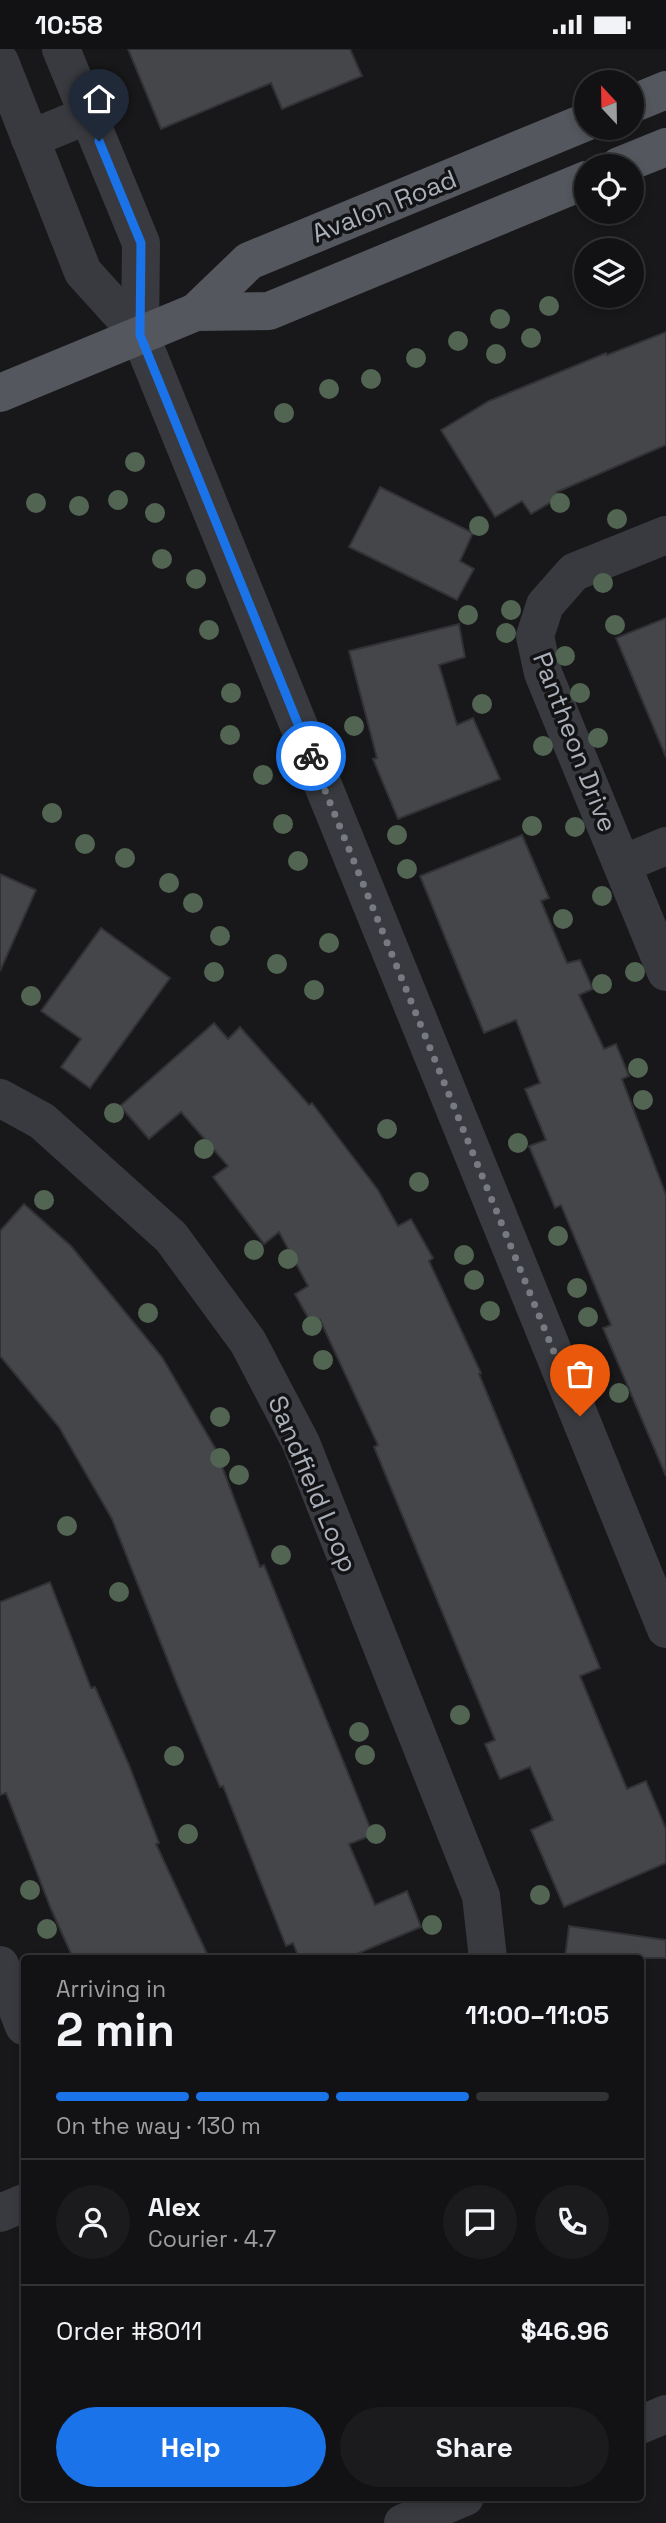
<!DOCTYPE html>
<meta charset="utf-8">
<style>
:root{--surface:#121214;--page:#1b1b1d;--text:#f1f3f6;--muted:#9c9ea0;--line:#313234;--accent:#1a73e8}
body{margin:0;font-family:"Space Grotesk",sans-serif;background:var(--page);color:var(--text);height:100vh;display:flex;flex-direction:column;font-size:26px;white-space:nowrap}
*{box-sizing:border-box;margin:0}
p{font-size:23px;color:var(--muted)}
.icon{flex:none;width:38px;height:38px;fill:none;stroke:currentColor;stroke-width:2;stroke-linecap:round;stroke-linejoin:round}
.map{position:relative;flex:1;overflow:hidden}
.drawer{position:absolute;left:21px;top:1906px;width:623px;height:546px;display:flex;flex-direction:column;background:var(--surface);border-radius:7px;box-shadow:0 4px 10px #0003,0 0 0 2px var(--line)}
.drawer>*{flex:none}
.needle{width:46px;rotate:338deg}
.fabs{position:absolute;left:574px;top:21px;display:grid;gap:14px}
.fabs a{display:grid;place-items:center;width:70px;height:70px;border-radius:50%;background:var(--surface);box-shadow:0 4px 10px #0003,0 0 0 2px var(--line);font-size:35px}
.pin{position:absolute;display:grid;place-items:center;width:60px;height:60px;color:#fff;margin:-72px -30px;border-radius:50% 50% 50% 0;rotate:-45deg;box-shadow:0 0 7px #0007}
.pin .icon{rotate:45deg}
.courier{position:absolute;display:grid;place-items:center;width:70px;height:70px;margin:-35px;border:5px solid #1a73e8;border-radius:50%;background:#fff;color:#222;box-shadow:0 2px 9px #0007}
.headline em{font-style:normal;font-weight:800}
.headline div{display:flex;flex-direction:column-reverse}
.headline{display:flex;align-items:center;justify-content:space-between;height:119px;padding:0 35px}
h1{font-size:46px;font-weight:800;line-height:52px}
.bar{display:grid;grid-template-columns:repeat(4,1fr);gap:10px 7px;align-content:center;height:84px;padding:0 35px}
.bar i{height:9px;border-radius:5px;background:var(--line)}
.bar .on{background:var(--accent)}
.bar p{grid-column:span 4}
.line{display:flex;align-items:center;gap:18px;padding:0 35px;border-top:2px solid var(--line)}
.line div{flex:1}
.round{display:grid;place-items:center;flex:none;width:74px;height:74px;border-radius:37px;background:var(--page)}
.primary-button{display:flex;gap:14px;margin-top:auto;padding:14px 35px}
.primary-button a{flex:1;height:80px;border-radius:42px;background:var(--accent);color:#fff;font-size:28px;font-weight:800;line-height:80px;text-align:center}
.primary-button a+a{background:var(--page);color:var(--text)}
.status{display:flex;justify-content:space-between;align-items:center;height:49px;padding:0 35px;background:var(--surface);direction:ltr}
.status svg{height:19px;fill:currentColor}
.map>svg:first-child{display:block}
.building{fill:#44464a;stroke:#323236;stroke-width:2}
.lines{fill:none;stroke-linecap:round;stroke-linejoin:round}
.minor{stroke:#393a3f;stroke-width:38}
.major{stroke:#55575e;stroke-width:38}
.tree{fill:#526553}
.done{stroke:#777b81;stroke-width:7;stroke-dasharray:0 12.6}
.route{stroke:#1a73e8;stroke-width:9}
.labels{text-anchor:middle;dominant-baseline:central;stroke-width:7;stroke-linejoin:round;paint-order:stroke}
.street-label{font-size:26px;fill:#aab0b9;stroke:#131315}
</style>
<div class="status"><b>10:58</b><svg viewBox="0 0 49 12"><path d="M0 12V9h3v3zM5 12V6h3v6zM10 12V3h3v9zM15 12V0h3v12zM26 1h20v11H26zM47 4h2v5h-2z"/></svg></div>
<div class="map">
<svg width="666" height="2474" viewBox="0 0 666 2474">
<rect width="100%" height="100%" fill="#18181a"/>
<!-- building -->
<g class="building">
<path d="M128,0H350L362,27L282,60L271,34L161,80Z"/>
<path d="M666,283V396L557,443L560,448L531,465L522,452L495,468L441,381L489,352L606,304L607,306Z"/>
<path d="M380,438L473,484L460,512L474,520L457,551L349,498Z"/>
<path d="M666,569V708L616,589Z"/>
<path d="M459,575L465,608L439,616L457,676L473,669L500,730L398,770L373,710L377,709L349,602Z"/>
<path d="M522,786L549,849L541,852L567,914L580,911L593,940L579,946L604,1000L616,995L629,1027L622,1030L666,1146V1427L603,1279L611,1276L561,1156L555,1159L529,1097L546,1091L525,1040L540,1034L516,971L484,984L420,827Z"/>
<path d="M0,825L36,841L0,922Z"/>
<path d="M101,879L170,929L90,1039L61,1018L81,990L41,962Z"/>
<path d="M214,974L228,990L240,978L309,1056L312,1054L378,1141L398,1177L411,1170L433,1209L429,1212L481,1324L479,1325L600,1619L580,1627L627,1740L646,1732L666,1780V1814L564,1858L531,1781L553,1771L530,1718L500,1730L485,1695L495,1691L374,1398L378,1396L320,1271L312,1276L295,1245L308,1237L279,1183L264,1195L213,1128L228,1117L181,1063L149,1090L120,1057Z"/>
<path d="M24,1155L71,1197L162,1308L215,1399L260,1518L264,1516L373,1786L349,1795L375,1856L407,1842L421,1878L347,1909H299L293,1894L286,1897L223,1737L220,1738L179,1640L112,1470L59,1378L0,1307V1182Z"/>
<path d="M50,1533L91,1639L95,1638L129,1716L159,1794L156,1795L209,1909H73L51,1860L6,1744L0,1746V1553Z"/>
<path d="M569,1877L666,1891V1909H565Z"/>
</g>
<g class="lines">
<!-- minor -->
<g class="minor">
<path d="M61,0L141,194L140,286"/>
<path d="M0,13L83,223L140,286L666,1580"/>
<path d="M30,90L88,66"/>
<path d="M666,486L574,523L545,556L535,587L543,624L666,923"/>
<path d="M623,815L666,797"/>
<path d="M0,1049L42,1072L171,1188L248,1293L301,1394L481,1847L488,1909"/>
<path d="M0,1916L24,1977"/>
<path d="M0,2164L24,2154"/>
<path d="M640,2376L666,2365"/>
<path d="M403,2474L465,2448"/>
</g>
<!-- major -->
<g class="major">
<path d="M632,55L666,41"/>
<path d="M619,117L666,98"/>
<path d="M196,263L249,212L586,73"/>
<path d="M0,344L196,263L269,262L586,131"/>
</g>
</g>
<!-- trees -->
<g class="tree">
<circle cx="549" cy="257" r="10"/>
<circle cx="500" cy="270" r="10"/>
<circle cx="531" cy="289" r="10"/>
<circle cx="458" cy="292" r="10"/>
<circle cx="496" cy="305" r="10"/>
<circle cx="416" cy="309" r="10"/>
<circle cx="371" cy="330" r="10"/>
<circle cx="329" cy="340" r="10"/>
<circle cx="284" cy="364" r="10"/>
<circle cx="135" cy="413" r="10"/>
<circle cx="118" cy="451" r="10"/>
<circle cx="36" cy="454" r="10"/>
<circle cx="560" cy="454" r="10"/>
<circle cx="79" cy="457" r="10"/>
<circle cx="155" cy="464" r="10"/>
<circle cx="617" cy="470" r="10"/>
<circle cx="479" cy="477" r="10"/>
<circle cx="162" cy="510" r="10"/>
<circle cx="196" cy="530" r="10"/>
<circle cx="603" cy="534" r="10"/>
<circle cx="511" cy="561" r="10"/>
<circle cx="468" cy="566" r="10"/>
<circle cx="615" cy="576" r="10"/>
<circle cx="209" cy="581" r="10"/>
<circle cx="506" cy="584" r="10"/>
<circle cx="565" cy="607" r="10"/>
<circle cx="231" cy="644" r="10"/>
<circle cx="580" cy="644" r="10"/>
<circle cx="482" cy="655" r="10"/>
<circle cx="354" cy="677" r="10"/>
<circle cx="230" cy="686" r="10"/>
<circle cx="598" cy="689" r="10"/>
<circle cx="543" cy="697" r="10"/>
<circle cx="263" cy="726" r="10"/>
<circle cx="52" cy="764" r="10"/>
<circle cx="283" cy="775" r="10"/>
<circle cx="532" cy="777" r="10"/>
<circle cx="575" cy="778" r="10"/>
<circle cx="397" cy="786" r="10"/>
<circle cx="85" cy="795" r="10"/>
<circle cx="125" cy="809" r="10"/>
<circle cx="298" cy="812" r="10"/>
<circle cx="407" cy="820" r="10"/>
<circle cx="169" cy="834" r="10"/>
<circle cx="602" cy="847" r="10"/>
<circle cx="193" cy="854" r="10"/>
<circle cx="563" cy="870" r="10"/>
<circle cx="220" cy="887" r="10"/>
<circle cx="329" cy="894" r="10"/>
<circle cx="277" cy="915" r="10"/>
<circle cx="214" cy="923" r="10"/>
<circle cx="635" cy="923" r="10"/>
<circle cx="602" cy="935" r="10"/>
<circle cx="314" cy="941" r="10"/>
<circle cx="31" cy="947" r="10"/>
<circle cx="638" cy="1019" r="10"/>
<circle cx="643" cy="1051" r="10"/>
<circle cx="114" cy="1064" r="10"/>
<circle cx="387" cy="1080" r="10"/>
<circle cx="518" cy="1094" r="10"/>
<circle cx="204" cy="1100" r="10"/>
<circle cx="419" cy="1133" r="10"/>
<circle cx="44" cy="1151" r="10"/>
<circle cx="558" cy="1187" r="10"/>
<circle cx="254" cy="1201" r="10"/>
<circle cx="464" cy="1206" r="10"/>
<circle cx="288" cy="1210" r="10"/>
<circle cx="474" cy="1231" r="10"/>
<circle cx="577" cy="1239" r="10"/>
<circle cx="490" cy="1262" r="10"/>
<circle cx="148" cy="1264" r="10"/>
<circle cx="588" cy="1268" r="10"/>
<circle cx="312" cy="1277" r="10"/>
<circle cx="323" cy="1311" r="10"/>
<circle cx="619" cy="1344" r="10"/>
<circle cx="220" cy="1368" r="10"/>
<circle cx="220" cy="1409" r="10"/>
<circle cx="239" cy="1426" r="10"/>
<circle cx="67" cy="1477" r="10"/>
<circle cx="281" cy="1506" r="10"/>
<circle cx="119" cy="1543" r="10"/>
<circle cx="460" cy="1666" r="10"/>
<circle cx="359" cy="1683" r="10"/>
<circle cx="365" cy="1706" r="10"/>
<circle cx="174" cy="1707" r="10"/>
<circle cx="188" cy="1785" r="10"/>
<circle cx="376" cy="1785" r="10"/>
<circle cx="30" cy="1841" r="10"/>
<circle cx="540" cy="1846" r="10"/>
<circle cx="432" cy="1876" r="10"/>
<circle cx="47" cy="1880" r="10"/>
</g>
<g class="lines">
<!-- done -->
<path class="done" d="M311,707L580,1367"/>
<!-- route -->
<path class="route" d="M99,92L141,194L140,286L311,707"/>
</g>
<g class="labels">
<!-- street labels -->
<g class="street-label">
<text transform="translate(384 157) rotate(-22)">Avalon Road</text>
<text transform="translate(575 693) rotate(69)">Pantheon Drive</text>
<text transform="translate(313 1435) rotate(67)">Sandfield Loop</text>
</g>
</g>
</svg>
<div class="fabs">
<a><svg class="needle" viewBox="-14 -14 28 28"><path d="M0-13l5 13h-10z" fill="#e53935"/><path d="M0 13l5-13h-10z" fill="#9c9ea0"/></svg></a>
<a><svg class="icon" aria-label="locate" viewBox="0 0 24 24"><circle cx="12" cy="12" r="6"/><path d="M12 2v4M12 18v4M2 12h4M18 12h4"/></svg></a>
<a><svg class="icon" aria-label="layers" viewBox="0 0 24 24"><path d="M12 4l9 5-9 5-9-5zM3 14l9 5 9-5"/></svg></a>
</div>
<div class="pin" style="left:580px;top:1367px;background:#ea580c"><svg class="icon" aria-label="bag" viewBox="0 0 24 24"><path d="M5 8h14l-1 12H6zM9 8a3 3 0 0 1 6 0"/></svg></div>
<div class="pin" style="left:99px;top:92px;background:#1f2937"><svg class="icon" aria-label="home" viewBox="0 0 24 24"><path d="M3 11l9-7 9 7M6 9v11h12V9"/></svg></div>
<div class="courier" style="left:311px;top:707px"><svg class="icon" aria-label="bike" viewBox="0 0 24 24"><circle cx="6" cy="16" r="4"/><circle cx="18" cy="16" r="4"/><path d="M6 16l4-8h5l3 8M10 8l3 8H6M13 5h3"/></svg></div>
<section class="drawer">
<div class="headline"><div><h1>2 min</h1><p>Arriving in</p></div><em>11:00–11:05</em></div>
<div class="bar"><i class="on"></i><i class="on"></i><i class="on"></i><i></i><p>On the way · 130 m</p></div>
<div class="line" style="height:126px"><a class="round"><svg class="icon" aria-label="person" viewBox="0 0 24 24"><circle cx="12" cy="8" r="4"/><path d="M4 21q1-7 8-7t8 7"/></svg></a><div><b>Alex</b><p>Courier · 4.7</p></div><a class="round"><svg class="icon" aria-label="chat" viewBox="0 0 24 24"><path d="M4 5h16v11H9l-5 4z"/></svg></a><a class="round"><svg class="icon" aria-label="phone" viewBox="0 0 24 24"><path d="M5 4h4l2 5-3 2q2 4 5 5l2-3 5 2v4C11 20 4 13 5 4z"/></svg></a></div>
<div class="line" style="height:91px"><div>Order #8011</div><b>$46.96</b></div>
<div class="primary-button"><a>Help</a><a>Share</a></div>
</section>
</div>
